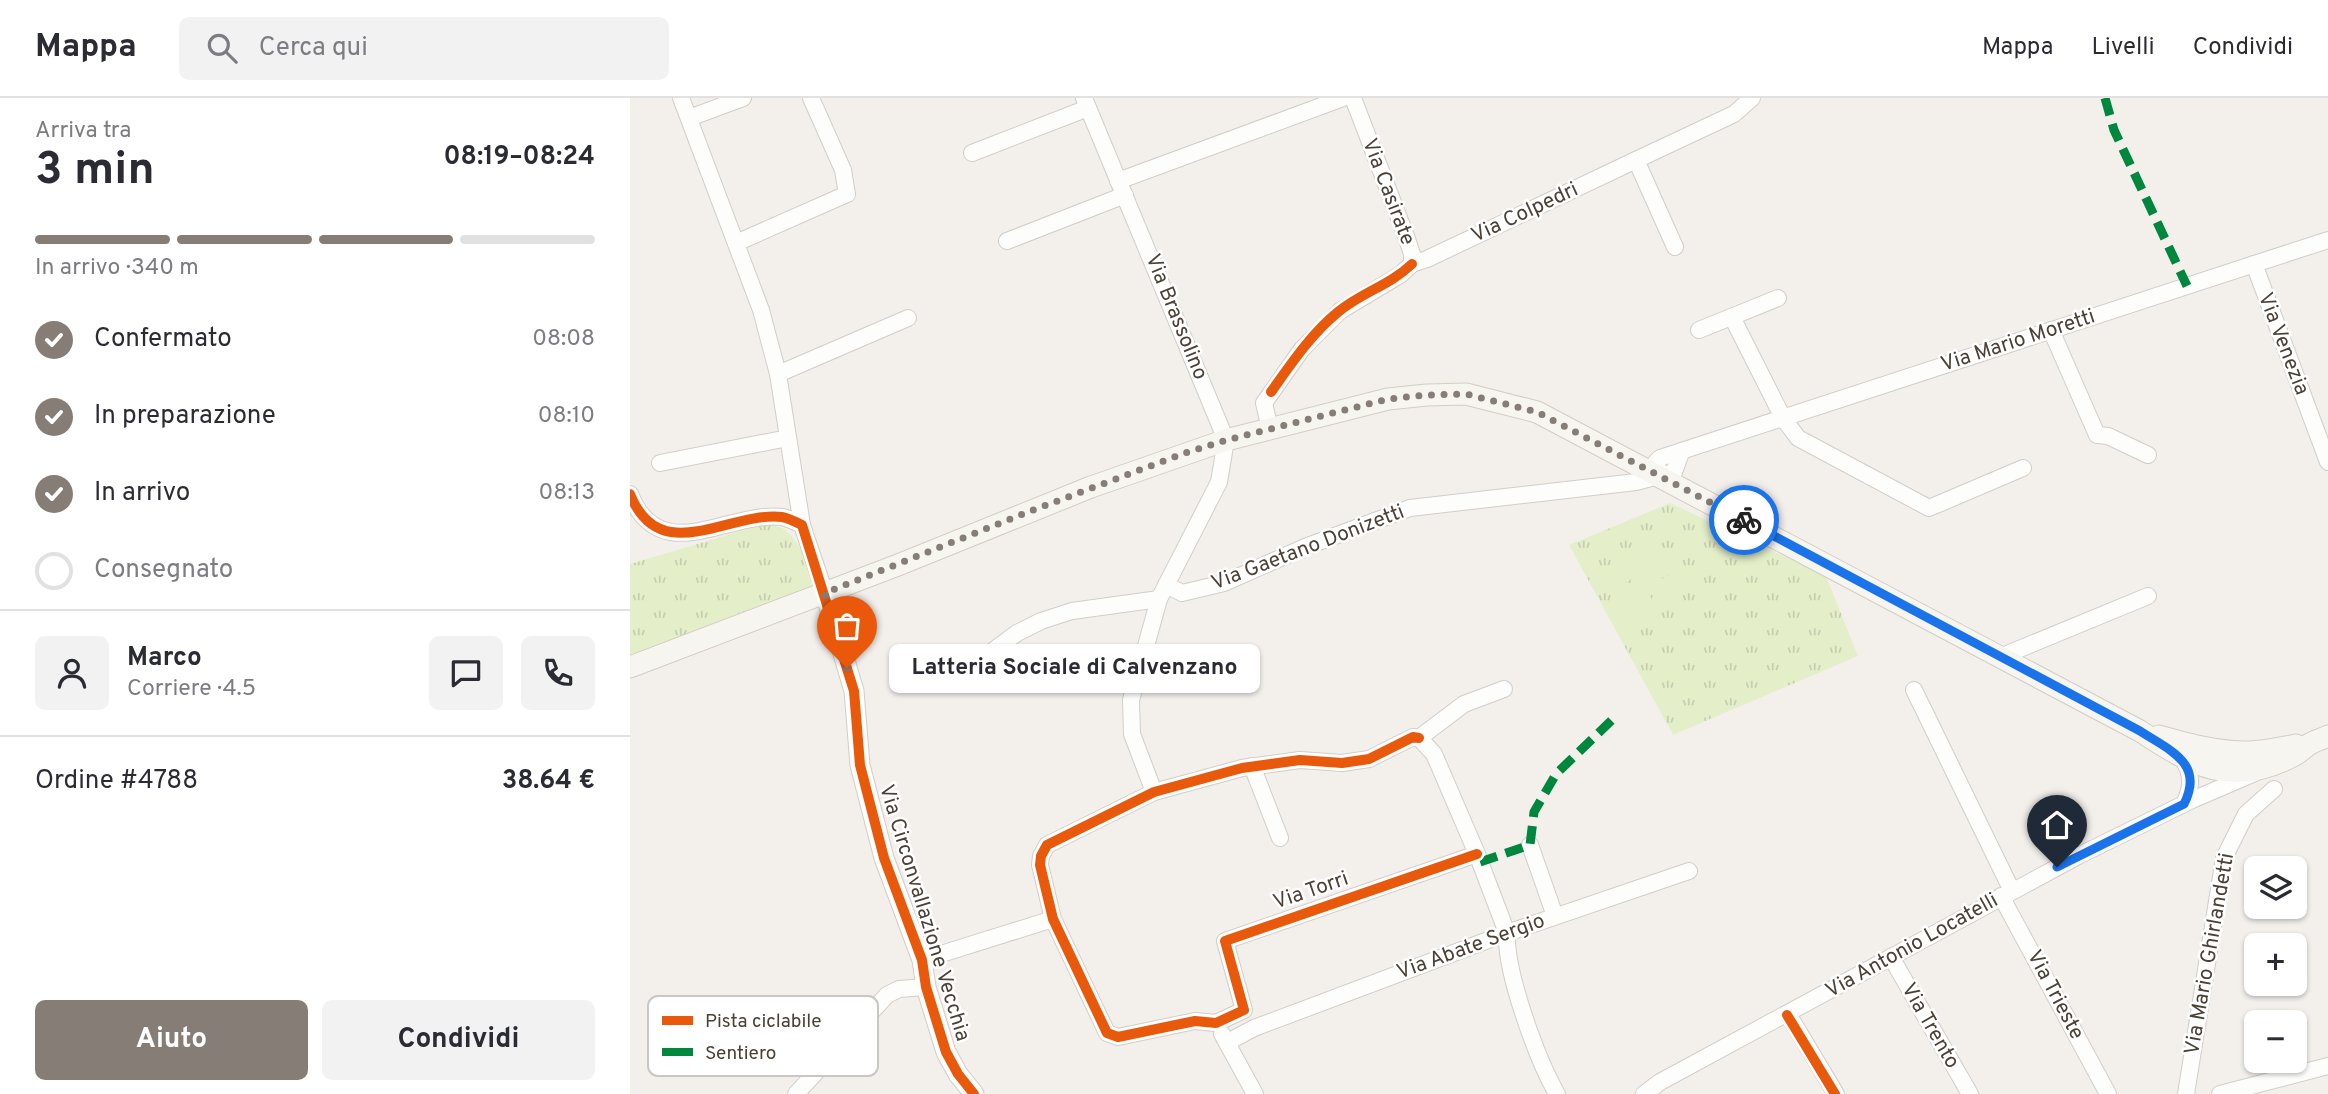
<!DOCTYPE html>
<html lang="it">
<meta charset="utf-8">
<style>
:root{--surface:#fff;--page:#f2f2f3;--text:#2b2b33;--muted:#7c7c81;--line:#e1e1e2;--accent:#867e76}
body{margin:0;font-family:Overpass,sans-serif;background:var(--page);color:var(--text);height:100vh;display:flex;flex-direction:column;font-size:26px;white-space:nowrap}
*{box-sizing:border-box;margin:0}
p{font-size:23px;color:var(--muted)}
.icon{flex:none;width:38px;height:38px;fill:none;stroke:currentColor;stroke-width:2;stroke-linecap:round;stroke-linejoin:round}
.map{position:relative;flex:1;overflow:hidden}
.side{display:flex;flex-direction:column;background:var(--surface);width:630px}
.side>*{flex:none}
.buttons{position:absolute;left:1614px;top:758px;display:grid;gap:14px}
.buttons a{display:grid;place-items:center;width:63px;height:63px;border-radius:10px;background:var(--surface);box-shadow:0 2px 5px #0004;font-size:35px}
.pin{position:absolute;display:grid;place-items:center;width:60px;height:60px;color:#fff;margin:-72px -30px;border-radius:50% 50% 50% 0;rotate:-45deg;box-shadow:0 0 7px #0007}
.pin .icon{rotate:45deg}
.courier{position:absolute;display:grid;place-items:center;width:70px;height:70px;margin:-35px;border:5px solid #1a73e8;border-radius:50%;background:#fff;color:#222;box-shadow:0 2px 9px #0007}
.bubble{position:absolute;height:49px;border-radius:10px;background:var(--surface);box-shadow:0 2px 5px #0004;font-size:23px;font-weight:700;line-height:49px;text-align:center}
.head em{font-style:normal;font-weight:700}
.head div{display:flex;flex-direction:column-reverse}
.head{display:flex;align-items:center;justify-content:space-between;height:119px;padding:0 35px}
h1{font-size:46px;font-weight:700;line-height:52px}
.bar{display:grid;grid-template-columns:repeat(4,1fr);gap:10px 7px;align-content:center;height:84px;padding:0 35px}
.bar i{height:9px;border-radius:5px;background:var(--line)}
.bar .active{background:var(--accent)}
.bar p{grid-column:span 4}
.line{display:flex;align-items:center;gap:18px;padding:0 35px;border-top:2px solid var(--line)}
.line div{flex:1}
.round{display:grid;place-items:center;flex:none;width:74px;height:74px;border-radius:10px;background:var(--page)}
ol{padding:0 35px;list-style:none}
li{display:flex;align-items:center;gap:21px;height:77px}
li p{margin-inline-start:auto}
li .icon{padding:7px;border-radius:50%;background:var(--accent);color:#fff;stroke-width:4}
li:last-child{color:var(--muted)}
li i{width:38px;height:38px;border:4px solid var(--line);border-radius:50%}
.action{display:flex;gap:14px;margin-top:auto;padding:14px 35px}
.action a{flex:1;height:80px;border-radius:10px;background:var(--accent);color:#fff;font-size:28px;font-weight:700;line-height:80px;text-align:center}
.action a+a{background:var(--page);color:var(--text)}
header{display:flex;align-items:center;gap:42px;box-sizing:border-box;height:98px;padding:0 35px;background:var(--surface);border-bottom:2px solid var(--line)}
header strong{font-size:33px}
nav{display:flex;gap:38px;margin-inline-start:auto;font-size:24px}
.search{width:490px;height:63px;background:var(--page);display:flex;align-items:center;gap:18px;box-sizing:border-box;padding:0 24px;border-radius:10px;color:var(--muted);font-size:26px}
main{display:flex;flex:1;min-height:0}
.map>svg:first-child{display:block}
.grass{fill:url(#grass-tufts)}
.garden{fill:#e4efca}
.lines{fill:none;stroke-linecap:round;stroke-linejoin:round}
.minor-casing{stroke:#d1cec9;stroke-width:18}
.tertiary-casing{stroke:#d1cec9;stroke-width:21}
.secondary-casing{stroke:#d3cdc2;stroke-width:23}
.minor{stroke:#fdfdfc;stroke-width:16}
.tertiary{stroke:#fdfdfc;stroke-width:19}
.secondary{stroke:#f7f5f0;stroke-width:21}
.quiet{stroke:#00873e;stroke-width:9;stroke-dasharray:18 9;stroke-linecap:butt}
.cycleway-casing{stroke:#fff;stroke-width:15}
.cycleway{stroke:#e8590c;stroke-width:10}
.done{stroke:#867e76;stroke-width:7;stroke-dasharray:0 12.6}
.route{stroke:#1a73e8;stroke-width:9}
.labels{text-anchor:middle;dominant-baseline:central;stroke-width:5;stroke-linejoin:round;paint-order:stroke}
.street-label{font-size:21px;fill:#4b4136;stroke:#fff}
.key{fill:#fff;stroke:#c9c6c3;stroke-width:2}
.key-label{font-size:19px;fill:#4b4136}
</style>
<header>
<strong>Mappa</strong>
<div class="search"><svg class="icon" aria-label="search" viewBox="0 0 24 24"><circle cx="10" cy="10" r="6"/><path d="M15 15l6 6"/></svg>Cerca qui</div>
<nav><a>Mappa</a><a>Livelli</a><a>Condividi</a></nav>
</header>
<main>
<section class="side">
<div class="head"><div><h1>3 min</h1><p>Arriva tra</p></div><em>08:19–08:24</em></div>
<div class="bar"><i class="active"></i><i class="active"></i><i class="active"></i><i></i><p>In arrivo · 340 m</p></div>
<ol>
<li><svg class="icon" aria-label="check" viewBox="0 0 24 24"><path d="M5 12l5 5 9-10"/></svg>Confermato<p>08:08</p></li>
<li><svg class="icon" aria-label="check" viewBox="0 0 24 24"><path d="M5 12l5 5 9-10"/></svg>In preparazione<p>08:10</p></li>
<li><svg class="icon" aria-label="check" viewBox="0 0 24 24"><path d="M5 12l5 5 9-10"/></svg>In arrivo<p>08:13</p></li>
<li><i></i>Consegnato</li>
</ol>
<div class="line" style="height:126px"><a class="round"><svg class="icon" aria-label="person" viewBox="0 0 24 24"><circle cx="12" cy="8" r="4"/><path d="M4 21q1-7 8-7t8 7"/></svg></a><div><b>Marco</b><p>Corriere · 4.5</p></div><a class="round"><svg class="icon" aria-label="chat" viewBox="0 0 24 24"><path d="M4 5h16v11H9l-5 4z"/></svg></a><a class="round"><svg class="icon" aria-label="phone" viewBox="0 0 24 24"><path d="M5 4h4l2 5-3 2q2 4 5 5l2-3 5 2v4C11 20 4 13 5 4z"/></svg></a></div>
<div class="line" style="height:91px"><div>Ordine #4788</div><b>38.64 €</b></div>
<div class="action"><a>Aiuto</a><a>Condividi</a></div>
</section>
<div class="map">
<svg width="1698" height="996" viewBox="0 0 1698 996">
<defs>
<pattern id="grass-tufts" width="24" height="20" patternUnits="userSpaceOnUse" patternTransform="scale(1.75)"><rect width="24" height="20" fill="#e4efca"/><path d="M3 7l-1-3M5 7V3M7 7l1-3M15 17l-1-3M17 17v-4M19 17l1-3" fill="none" stroke="#c5ceae"/></pattern>
</defs>
<rect width="100%" height="100%" fill="#f3f0ec"/>
<!-- grass -->
<g class="grass">
<path d="M1040,405L1196,478L1228,558L1043,637L939,447Z"/>
<path d="M135,426C140,427 147,428 152,430C167,438 186,474 180,490L0,560V466Z"/>
</g>
<!-- garden -->
<g class="garden">
<path d="M1016,449L1027,468L985,490L974,471Z"/>
<path d="M1057,468L1067,487L1030,506L1020,487Z"/>
<path d="M1016,490L1026,509L989,528L979,509Z"/>
</g>
<g class="lines">
<!-- minor casing -->
<g class="minor-casing">
<g id="minor">
<path d="M51,0L131,212L148,276L172,427"/>
<path d="M454,0L596,342L589,384L529,501L501,602L502,636L524,694"/>
<path d="M723,0L776,138L782,156V166"/>
<path d="M59,20L113,0"/>
<path d="M342,55L458,10"/>
<path d="M1006,62L1104,16L1122,0"/>
<path d="M488,83L713,0"/>
<path d="M377,143L495,97"/>
<path d="M106,145L217,96L213,72L181,0"/>
<path d="M1624,166L1698,364"/>
<path d="M1102,219L1153,320L1168,340L1299,410L1393,370"/>
<path d="M1069,232L1148,200"/>
<path d="M1421,232L1467,337L1478,338L1518,357"/>
<path d="M148,276L278,220"/>
<path d="M640,331L634,305L672,251L710,213L770,177L782,166L797,161L1006,62L1045,149"/>
<path d="M30,365L158,340"/>
<path d="M1029,376L1026,364L1030,360L1698,142"/>
<path d="M0,396C30,471 98,413 152,419C158,420 166,424 172,427L195,495"/>
<path d="M536,487L552,495L594,485L675,449L780,410L1006,384L1044,374L1051,355"/>
<path d="M1370,559L1518,498"/>
<path d="M312,581L336,573L387,535L411,523L442,513L529,501"/>
<path d="M1284,592L1382,793"/>
<path d="M789,640L783,639L739,661L712,665L670,662L612,670L524,694L417,747L411,758L410,767L423,821L477,935L488,939L565,923L586,925L614,912L595,843L847,756"/>
<path d="M789,640L804,656L847,756L877,835C875,874 907,961 927,996"/>
<path d="M789,640L834,606L874,591"/>
<path d="M1552,660C1563,676 1562,690 1554,706"/>
<path d="M622,668L650,740"/>
<path d="M900,747L925,818"/>
<path d="M1371,798L1478,996"/>
<path d="M1261,859L1340,996"/>
<path d="M292,862L423,821"/>
<path d="M1158,916L1206,996"/>
<path d="M592,936L625,996"/>
<path d="M598,944L624,930L877,835L1059,773"/>
<path d="M166,996L257,897L269,891L296,889"/>
<path d="M1014,996L1030,984L1450,757L1562,702L1625,675"/>
<path d="M1556,996L1594,760L1616,716L1644,691"/>
<path d="M1590,996L1698,968"/>
</g>
</g>
<!-- tertiary casing -->
<g class="tertiary-casing">
<path id="tertiary" d="M195,495L224,593L230,667L254,760L292,862L296,889L316,954L328,976L344,996"/>
</g>
<!-- secondary casing -->
<g class="secondary-casing">
<g id="secondary">
<path d="M0,569L268,467L461,389L596,342L758,301L797,297L836,296L907,314L1510,633C1563,668 1602,691 1665,657C1670,654 1674,650 1678,647C1684,643 1692,641 1698,638"/>
<path d="M1529,638C1558,646 1586,654 1616,654C1633,654 1650,650 1666,647"/>
</g>
</g>
<!-- minor -->
<use href="#minor" class="minor"/>
<!-- tertiary -->
<use href="#tertiary" class="tertiary"/>
<!-- secondary -->
<use href="#secondary" class="secondary"/>
<!-- quiet -->
<g class="quiet">
<path d="M1475,0L1484,32L1557,188"/>
<path d="M850,764L900,747L904,714L926,676L987,617"/>
</g>
<!-- cycleway casing -->
<g class="cycleway-casing">
<g id="cycleway">
<path d="M641,294C661,266 681,236 708,214C731,195 760,187 782,166"/>
<path d="M0,396C30,471 98,413 152,419C158,420 166,424 172,427L224,593L230,667L254,760L292,862L296,889L316,954L328,976L344,996"/>
<path d="M789,640L783,639L739,661L712,665L670,662L612,670L524,694L417,747L411,758L410,767L423,821L477,935L488,939L565,923L586,925L614,912L595,843L847,756"/>
<path d="M1157,917L1205,996"/>
</g>
</g>
<!-- cycleway -->
<use href="#cycleway" class="cycleway"/>
</g>
<g class="lines">
<!-- done -->
<path class="done" d="M217,570L195,495L398,414L555,355L597,342L758,301L797,297L836,296L907,314L1114,422"/>
<!-- route -->
<path class="route" d="M1114,422L1510,633C1539,652 1575,665 1554,706L1427,769"/>
</g>
<g class="labels">
<!-- street labels -->
<g class="street-label">
<text transform="translate(758 94) rotate(69)">Via Casirate</text>
<text transform="translate(895 115) rotate(-25)">Via Colpedri</text>
<text transform="translate(546 219) rotate(68)">Via Brassolino</text>
<text transform="translate(1388 243) rotate(-18)">Via Mario Moretti</text>
<text transform="translate(1653 246) rotate(69)">Via Venezia</text>
<text transform="translate(678 450) rotate(-21)">Via Gaetano Donizetti</text>
<text transform="translate(681 793) rotate(-19)">Via Torri</text>
<text transform="translate(294 815) rotate(73)">Via Circonvallazione Vecchia</text>
<text transform="translate(1282 848) rotate(-29)">Via Antonio Locatelli</text>
<text transform="translate(841 849) rotate(-20)">Via Abate Sergio</text>
<text transform="translate(1580 856) rotate(-80)">Via Mario Ghirlandetti</text>
<text transform="translate(1425 897) rotate(62)">Via Trieste</text>
<text transform="translate(1300 928) rotate(60)">Via Trento</text>
</g>
</g>
<!-- legend -->
<rect x="18" y="898" width="230" height="80" rx="10" class="key"/>
<rect x="32" y="918" width="31" height="9" fill="#e8590c"/>
<rect x="32" y="950" width="31" height="8" fill="#00873e"/>
<g class="key-label">
<text x="75" y="929">Pista ciclabile</text>
<text x="75" y="961">Sentiero</text>
</g>
</svg>
<div class="buttons">
<a><svg class="icon" aria-label="layers" viewBox="0 0 24 24"><path d="M12 4l9 5-9 5-9-5zM3 14l9 5 9-5"/></svg></a>
<a>+</a>
<a>−</a>
</div>
<div class="pin" style="left:217px;top:570px;background:#ea580c"><svg class="icon" aria-label="bag" viewBox="0 0 24 24"><path d="M5 8h14l-1 12H6zM9 8a3 3 0 0 1 6 0"/></svg></div>
<div class="pin" style="left:1427px;top:769px;background:#1f2937"><svg class="icon" aria-label="home" viewBox="0 0 24 24"><path d="M3 11l9-7 9 7M6 9v11h12V9"/></svg></div>
<div class="courier" style="left:1114px;top:422px"><svg class="icon" aria-label="bike" viewBox="0 0 24 24"><circle cx="6" cy="16" r="4"/><circle cx="18" cy="16" r="4"/><path d="M6 16l4-8h5l3 8M10 8l3 8H6M13 5h3"/></svg></div>
<div class="bubble" style="left:259px;top:546px;width:371px">Latteria Sociale di Calvenzano</div>
</div>
</main>
